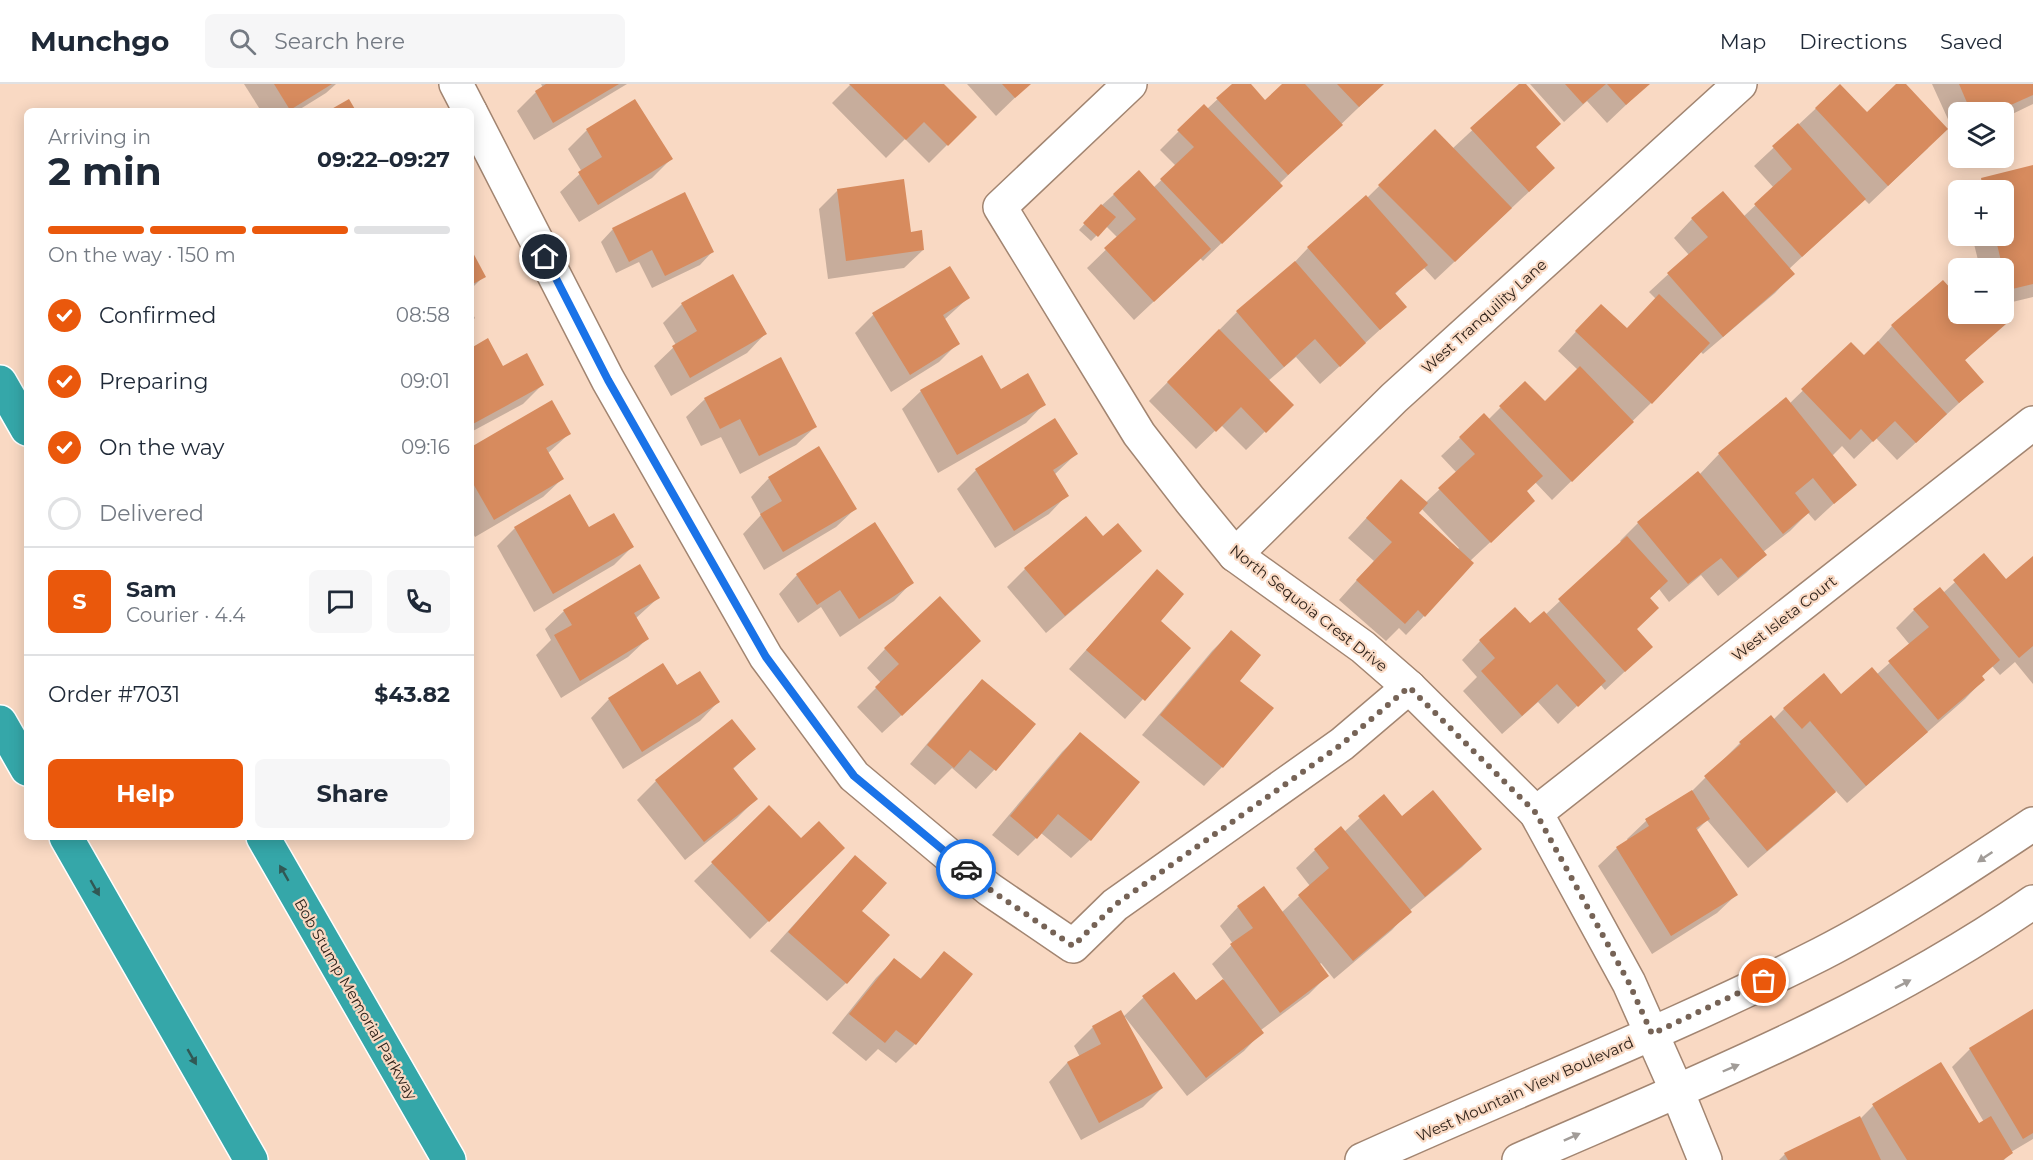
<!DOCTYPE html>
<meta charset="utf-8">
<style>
:root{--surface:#fff;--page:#f6f6f7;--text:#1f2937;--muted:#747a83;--line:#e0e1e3;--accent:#ea580c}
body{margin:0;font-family:Montserrat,sans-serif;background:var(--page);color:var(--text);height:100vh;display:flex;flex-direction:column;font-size:22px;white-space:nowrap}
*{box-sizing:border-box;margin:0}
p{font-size:20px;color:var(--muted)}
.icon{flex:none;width:33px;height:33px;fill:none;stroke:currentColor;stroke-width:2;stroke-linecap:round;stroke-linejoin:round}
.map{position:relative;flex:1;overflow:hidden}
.side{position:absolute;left:24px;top:24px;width:450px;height:732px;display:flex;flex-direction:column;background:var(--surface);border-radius:9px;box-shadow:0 3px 15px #0003}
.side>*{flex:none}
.buttons{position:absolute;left:1948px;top:18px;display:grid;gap:12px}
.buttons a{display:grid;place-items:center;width:66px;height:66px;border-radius:9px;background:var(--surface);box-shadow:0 3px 15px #0003;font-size:30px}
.pin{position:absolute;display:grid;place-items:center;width:51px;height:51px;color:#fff;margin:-26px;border:3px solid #fff;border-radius:50%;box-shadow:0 2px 6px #0007}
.courier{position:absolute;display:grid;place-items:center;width:60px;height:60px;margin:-30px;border:4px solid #1a73e8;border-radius:50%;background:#fff;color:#222;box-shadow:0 2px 8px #0007}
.headline em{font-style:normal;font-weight:700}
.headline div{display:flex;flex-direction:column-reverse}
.headline{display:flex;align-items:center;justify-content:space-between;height:102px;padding:0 24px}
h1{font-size:39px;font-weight:700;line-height:45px}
.bar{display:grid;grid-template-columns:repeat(4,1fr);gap:9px 6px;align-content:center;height:72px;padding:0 24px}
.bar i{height:8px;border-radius:4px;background:var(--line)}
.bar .on{background:var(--accent)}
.bar p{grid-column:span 4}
.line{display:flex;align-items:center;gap:15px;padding:0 24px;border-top:2px solid var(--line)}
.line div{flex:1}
.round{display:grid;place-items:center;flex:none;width:63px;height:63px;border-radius:9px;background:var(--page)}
ol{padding:0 24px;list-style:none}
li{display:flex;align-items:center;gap:18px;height:66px}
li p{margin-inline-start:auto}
li .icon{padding:6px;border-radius:50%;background:var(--accent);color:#fff;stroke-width:4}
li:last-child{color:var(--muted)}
li i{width:33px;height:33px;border:3px solid var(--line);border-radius:50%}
.cta{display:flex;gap:12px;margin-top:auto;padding:12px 24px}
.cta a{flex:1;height:69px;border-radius:9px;background:var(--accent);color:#fff;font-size:24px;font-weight:700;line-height:69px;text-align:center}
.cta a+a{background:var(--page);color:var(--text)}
header{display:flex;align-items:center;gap:36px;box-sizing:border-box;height:84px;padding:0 30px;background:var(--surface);border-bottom:2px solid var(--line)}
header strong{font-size:28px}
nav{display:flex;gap:33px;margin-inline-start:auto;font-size:21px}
.search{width:420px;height:54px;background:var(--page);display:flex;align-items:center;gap:15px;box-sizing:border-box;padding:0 21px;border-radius:9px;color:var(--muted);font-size:22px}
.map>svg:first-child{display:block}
.shadow{fill:#0003;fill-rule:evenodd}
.building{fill:#d78b5e}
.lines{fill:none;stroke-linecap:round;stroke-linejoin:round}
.minor-casing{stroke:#a28571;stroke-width:36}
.highway-casing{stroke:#fff;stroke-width:36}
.minor{stroke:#fff;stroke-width:33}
.highway{stroke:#35a7a9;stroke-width:33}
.oneway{fill:#a19c98}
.oneway2{fill:#315854}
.done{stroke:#766356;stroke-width:6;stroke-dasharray:0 10.8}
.route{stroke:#1a73e8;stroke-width:8}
.labels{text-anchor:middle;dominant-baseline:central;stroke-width:4.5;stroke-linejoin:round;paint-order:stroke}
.street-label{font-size:15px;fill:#2f231b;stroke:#f9d9c3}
</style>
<header>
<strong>Munchgo</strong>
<div class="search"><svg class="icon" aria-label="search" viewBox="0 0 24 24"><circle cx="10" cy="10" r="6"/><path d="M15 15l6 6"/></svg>Search here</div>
<nav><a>Map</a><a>Directions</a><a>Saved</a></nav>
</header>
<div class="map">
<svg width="2033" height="1076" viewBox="0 0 2033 1076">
<rect width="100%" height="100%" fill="#f9d9c3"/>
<!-- shadow -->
<g class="shadow">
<path d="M244,0H336L326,9L297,27H261Z"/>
<path d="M541,0H627L534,56L517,27L536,8L543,4Z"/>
<path d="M851,0H942L975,33L929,79L905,55L886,74L832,19Z"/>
<path d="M967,0H1029L996,32Z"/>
<path d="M1234,0H1249L1265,18L1284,0H1383L1279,100L1262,120L1203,177L1200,174L1134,236L1087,184L1118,154L1106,142L1091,157L1079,146L1101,122L1139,88L1153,104L1176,82L1160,66L1204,22L1207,25Z"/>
<path d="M1522,0H1524L1535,64L1534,103L1435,196L1423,183L1395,210L1405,223L1320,300L1296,273L1268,297L1292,321L1246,366L1221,341L1196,365L1149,317L1237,228L1290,183L1308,164L1367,114L1435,47L1452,65Z"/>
<path d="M1530,0H1648L1607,39L1587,17L1564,38Z"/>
<path d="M1898,0H1904L1928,64L1869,120L1864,115L1789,185L1793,190L1775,209L1703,270L1700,267L1651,319L1552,416L1535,398L1525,408L1515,435L1470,477L1424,532L1406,551L1399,544L1386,557L1339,516L1374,477L1348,454L1383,416L1425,419L1457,389L1441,372L1484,331L1488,336L1525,299L1545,319L1578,286L1558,267L1582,241L1626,246L1656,215L1649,208L1689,171L1674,154L1692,135L1743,133L1774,104L1754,82L1840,2L1867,30ZM1421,424L1459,464L1458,465L1417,429Z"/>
<path d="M1932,0H2033V20L2004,34V28H1959V54L1957,55Z"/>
<path d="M587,46L671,75L652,94L579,138L560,108L582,88L568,65Z"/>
<path d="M2033,83V213L2004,220V184H1980L1972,152H2004V106H1970L1982,95Z"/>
<path d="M838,106L923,166L904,184L828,195L819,125Z"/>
<path d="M613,145L712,168L700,181L652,204L639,178L616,189L601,158Z"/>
<path d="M471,168L484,192L471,205Z"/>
<path d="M1959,202V230H1996L2004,240L1964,277L1982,298L1897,376L1876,354L1854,375L1842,362L1832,372L1855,400L1815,437L1808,429L1790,447L1763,468L1765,471L1746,489L1718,512L1701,491L1669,518L1659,505L1649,515L1635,545L1651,563L1605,606L1600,600L1558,640L1538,618L1502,650L1463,607L1477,593L1462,576L1480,557L1530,542L1545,531L1622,459L1620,457L1638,439L1699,391L1719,370L1786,315L1789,320L1851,260L1864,273L1892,242Z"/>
<path d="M968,214L944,236L958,259L939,278L891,308L855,249L873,231Z"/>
<path d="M682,220L765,250L747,269L671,312L654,282L676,261L663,239Z"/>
<path d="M471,227L475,234L471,238Z"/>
<path d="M471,265L502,284L542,301L523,320L471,348Z"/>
<path d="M921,307H1000L1044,320L1026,339L938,389L902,325Z"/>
<path d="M705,315L815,343L796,361L740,390L721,353L701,362L686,333Z"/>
<path d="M570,349L547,370L562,395L543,413L475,453L471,446V365Z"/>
<path d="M1076,370L1054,391L1067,411L1049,430L995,464L957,405L976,386Z"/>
<path d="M769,394L855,425L836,443L764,486L743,450L761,431L751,413Z"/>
<path d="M515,444L589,445L632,463L614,481L534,528L497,462Z"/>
<path d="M1103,454L1140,467L1121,485L1046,549L1007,503L1025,485Z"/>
<path d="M1984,472L2006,497L2033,474V600L2015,578L2000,591L1992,582L1981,593L1983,596L1965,615L1847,719L1836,707L1816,726L1748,784L1707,736L1696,747L1736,811L1717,829L1652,870L1598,782L1617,764L1628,757L1627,755L1646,737L1689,710L1740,659L1773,636L1784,625L1841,612L1876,591L1910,561L1896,544L1914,526L1943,509Z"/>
<path d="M1157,487L1159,537L1189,564L1125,635L1069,585Z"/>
<path d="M797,491L912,498L894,517L840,553L821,523L798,539L779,510Z"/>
<path d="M658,514L635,535L647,555L628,573L561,614L536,571L551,556L545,545L564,527Z"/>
<path d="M1231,548L1238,597L1222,683L1204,702L1142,651L1212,567Z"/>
<path d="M885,565L961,576L882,649L857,623L881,599L867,584Z"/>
<path d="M983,597L1033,640L994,686L976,705L952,684L935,701L910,680L964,616Z"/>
<path d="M609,615L718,618L700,637L623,685L591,634Z"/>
<path d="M732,637L754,665L732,686L756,715L737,734L685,776L637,716L656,697Z"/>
<path d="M1080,650L1090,756L1071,774L1041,749L1018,772L992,751L1062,668Z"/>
<path d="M1384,712L1402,734L1480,765L1462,783L1409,827L1392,846L1334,895L1321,879L1319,881L1327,892L1309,910L1261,946L1262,948L1244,967L1187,1012L1125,933L1124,934L1162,1004L1143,1023L1081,1056L1049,998L1067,979L1080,973L1074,962L1093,943L1121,928L1123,933L1143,914L1173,890L1196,918L1224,896L1212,880L1233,860L1220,842L1238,823L1281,829L1310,802L1296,784L1315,766L1344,748Z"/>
<path d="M769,723L801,756L843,764L750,855L694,797Z"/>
<path d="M855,773L860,827L846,899L827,917L770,867Z"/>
<path d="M945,869L971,890L915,960L896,979L878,965L866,977L832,949L876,894L894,876L919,896Z"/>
<path d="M2033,927V1055L2011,1068L2004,1076H1779L1785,1070L1860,1035L1873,1022L1978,1042L1984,1038L1952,983L1970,965Z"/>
</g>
<!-- building -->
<g class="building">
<path d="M274,0H332L290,26Z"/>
<path d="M546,0H619L553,39L535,7Z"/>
<path d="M849,0H944L977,33L948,62L924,38L906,56Z"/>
<path d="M1002,0H1031L1015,14Z"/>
<path d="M1232,0H1251L1265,16L1282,0H1305L1343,41L1288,91L1216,14Z"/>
<path d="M1337,0H1384L1359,23Z"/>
<path d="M1519,0H1526L1561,40L1536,63L1555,84L1529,108L1470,44Z"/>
<path d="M1565,0H1606L1583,20Z"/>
<path d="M1607,0H1650L1626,21Z"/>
<path d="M1840,0L1867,28L1896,0H1906L1948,45L1888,102L1815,24Z"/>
<path d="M1959,0H2033V11L1995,28H1971Z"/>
<path d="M349,15L356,27H328Z"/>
<path d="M635,15L673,75L598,121L578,88L602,73L586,45Z"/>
<path d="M1204,20L1283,102L1222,160L1160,95L1194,63L1177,46Z"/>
<path d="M1798,39L1866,115L1802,173L1754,120L1792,85L1772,62Z"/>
<path d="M1435,45L1512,124L1455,178L1378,101Z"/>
<path d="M2033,81V200L2008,206L1995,152H2004V106H1984L1981,94Z"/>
<path d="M1139,86L1211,165L1154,218L1104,164L1136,135L1113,110Z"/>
<path d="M904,95L911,148L922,146L924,166L846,177L837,105Z"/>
<path d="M1723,107L1795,190L1723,253L1667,189L1708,153L1691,134Z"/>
<path d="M685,108L714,168L665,192L652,166L629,178L612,144Z"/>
<path d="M1366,111L1428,181L1395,209L1407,223L1380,246L1307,163Z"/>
<path d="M1101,120L1116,133L1098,153L1083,139Z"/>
<path d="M471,165L486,193L471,201Z"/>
<path d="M1295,177L1366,259L1340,283L1315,255L1284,283L1236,227Z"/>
<path d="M950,182L970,214L943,231L960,260L910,291L872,229Z"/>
<path d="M733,190L767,250L690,294L672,262L697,247L681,219Z"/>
<path d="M1943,196L1952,206L1959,200V230H1997L2006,240L1965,276L1984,298L1959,319L1891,241Z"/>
<path d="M1659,210L1710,259L1652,320L1575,247L1601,220L1627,244Z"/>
<path d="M1219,245L1294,321L1266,349L1241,323L1216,348L1167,298Z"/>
<path d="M488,254L503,282L527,269L544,301L471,341V264Z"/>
<path d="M1878,257L1947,330L1916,359L1895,337L1873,358L1861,345L1850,356L1801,305L1851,258L1864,271Z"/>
<path d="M982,271L1001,305L1028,289L1046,321L957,371L920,306Z"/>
<path d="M781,273L817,343L759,372L740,335L720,345L704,314Z"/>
<path d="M1580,282L1634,338L1572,398L1499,322L1525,297L1545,317Z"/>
<path d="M1786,313L1857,401L1834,420L1813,394L1795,409L1810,428L1783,450L1718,369Z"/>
<path d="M552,316L571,350L546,364L564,395L494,436L471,396V363Z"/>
<path d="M1484,329L1543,392L1527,407L1535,417L1491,459L1438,404L1475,370L1459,353Z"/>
<path d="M1055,334L1078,370L1053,386L1069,412L1014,447L975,385Z"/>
<path d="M819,362L857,425L783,468L760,430L782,417L768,393Z"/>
<path d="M1698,387L1767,471L1738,494L1721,474L1688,500L1637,438Z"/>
<path d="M1401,395L1428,419L1419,429L1474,479L1425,533L1418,526L1405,540L1356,496L1392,458L1366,434Z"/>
<path d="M570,410L589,443L614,429L634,463L553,510L514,443Z"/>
<path d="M1086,432L1103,452L1118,439L1142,467L1065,532L1024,484Z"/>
<path d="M875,438L914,499L859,535L840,506L817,521L796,490Z"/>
<path d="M1627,452L1668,497L1650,514L1659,524L1637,545L1653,563L1625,588L1558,515Z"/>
<path d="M1984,469L2006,495L2033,472V562L2019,574L1953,496Z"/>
<path d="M640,480L660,514L634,529L649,555L580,597L554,551L572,541L563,526Z"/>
<path d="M1157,485L1184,510L1161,537L1191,564L1145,617L1086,566Z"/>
<path d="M1940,503L2000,576L1982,592L1985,596L1938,636L1888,577L1929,543L1913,525Z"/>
<path d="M940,512L981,557L902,632L875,603L899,580L884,564Z"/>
<path d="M1515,523L1530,539L1544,527L1606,597L1578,623L1557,600L1522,632L1481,587L1495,574L1479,556Z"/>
<path d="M1231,546L1261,571L1240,597L1274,624L1223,684L1160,631Z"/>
<path d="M663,579L677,601L700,587L720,618L642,668L608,614Z"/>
<path d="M1872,583L1928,648L1866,702L1810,637L1802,645L1783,624L1824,589L1841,610Z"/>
<path d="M982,595L1036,640L996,687L970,666L954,684L927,661Z"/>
<path d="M1771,631L1836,708L1767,767L1704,692L1741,660L1739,658Z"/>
<path d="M732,635L756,665L733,684L758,715L704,758L655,696Z"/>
<path d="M1080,648L1140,698L1091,757L1058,730L1037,755L1010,732Z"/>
<path d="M1433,706L1482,765L1425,813L1358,732L1384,710L1402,732Z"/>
<path d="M1692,706L1710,735L1696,744L1738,811L1671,852L1616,763L1649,742L1645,735Z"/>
<path d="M769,721L801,754L819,737L845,764L769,838L711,778Z"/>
<path d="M1341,742L1412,828L1353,877L1298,811L1329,784L1314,765Z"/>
<path d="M855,771L887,799L862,827L890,851L847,900L788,848Z"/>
<path d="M1264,802L1329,892L1280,929L1230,860L1253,844L1237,822Z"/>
<path d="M944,867L973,890L916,961L896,946L885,959L849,930L894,874L921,895Z"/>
<path d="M1174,888L1196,916L1223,895L1264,949L1206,994L1142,912Z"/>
<path d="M2033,925V1049L2023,1055L1969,964Z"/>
<path d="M1121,926L1163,1004L1099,1039L1067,978L1101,960L1092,942Z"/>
<path d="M1941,978L1979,1039L1991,1032L2013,1069L2003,1076H1907L1872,1020Z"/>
<path d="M1860,1032L1881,1076H1788L1784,1069Z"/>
</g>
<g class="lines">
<!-- minor casing -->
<g class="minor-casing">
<g id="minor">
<path d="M456,0L470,27"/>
<path d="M1130,0L1000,123L1139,350L1190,416L1235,471L1363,563L1409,603L1536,729L1629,899L1677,1007L1705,1076"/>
<path d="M471,29L608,296L766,573L854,692L989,805L1073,862L1115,821L1342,660L1409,603"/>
<path d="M1235,471L1394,314L1740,0"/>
<path d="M1536,729L2033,339"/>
<path d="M1362,1076C1514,1007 1671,946 1821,870C1895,832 1964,786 2033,740"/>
<path d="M1519,1076C1695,999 1874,928 2033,818"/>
</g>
</g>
<!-- highway casing -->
<g class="highway-casing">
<g id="highway">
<path d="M0,298L27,345"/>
<path d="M0,638L27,685"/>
<path d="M66,753L251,1076"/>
<path d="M263,753L449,1076"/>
</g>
</g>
<!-- minor -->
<use href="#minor" class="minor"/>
<!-- highway -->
<use href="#highway" class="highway"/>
</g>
<!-- one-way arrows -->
<defs><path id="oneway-solid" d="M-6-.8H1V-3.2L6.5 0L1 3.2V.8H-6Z" transform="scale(1.5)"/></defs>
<g class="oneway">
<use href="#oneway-solid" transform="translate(1985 773) rotate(146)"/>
<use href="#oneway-solid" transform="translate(1903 900) rotate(-27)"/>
<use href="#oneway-solid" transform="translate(1731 984) rotate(-23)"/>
<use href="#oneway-solid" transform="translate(1572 1053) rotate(-24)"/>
</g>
<g class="oneway2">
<use href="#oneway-solid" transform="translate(284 789) rotate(-120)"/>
<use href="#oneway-solid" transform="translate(95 804) rotate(60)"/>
<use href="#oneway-solid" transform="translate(192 973) rotate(60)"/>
</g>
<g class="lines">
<!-- done -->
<path class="done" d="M966,785L989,805L1073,862L1115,821L1342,660L1409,603L1536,729L1629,899L1652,950L1764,897"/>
<!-- route -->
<path class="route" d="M545,173L608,296L766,573L854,692L966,785"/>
</g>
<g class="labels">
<!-- street labels -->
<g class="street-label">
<text transform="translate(1484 232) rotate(-42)">West Tranquility Lane</text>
<text transform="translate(1309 524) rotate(38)">North Sequoia Crest Drive</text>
<text transform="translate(1784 534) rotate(-38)">West Isleta Court</text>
<text transform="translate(356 915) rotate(60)">Bob Stump Memorial Parkway</text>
<text transform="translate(1525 1005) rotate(-24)">West Mountain View Boulevard</text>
</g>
</g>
</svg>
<div class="buttons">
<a><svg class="icon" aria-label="layers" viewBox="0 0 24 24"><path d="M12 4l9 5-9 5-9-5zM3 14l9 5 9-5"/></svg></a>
<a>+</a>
<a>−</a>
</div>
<div class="pin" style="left:1764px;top:897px;background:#ea580c"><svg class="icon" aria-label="bag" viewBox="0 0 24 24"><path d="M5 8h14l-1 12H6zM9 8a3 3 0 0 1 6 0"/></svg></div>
<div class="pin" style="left:545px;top:173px;background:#1f2937"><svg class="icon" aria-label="home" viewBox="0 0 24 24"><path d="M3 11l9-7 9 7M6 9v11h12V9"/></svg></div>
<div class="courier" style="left:966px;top:785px"><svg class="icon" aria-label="car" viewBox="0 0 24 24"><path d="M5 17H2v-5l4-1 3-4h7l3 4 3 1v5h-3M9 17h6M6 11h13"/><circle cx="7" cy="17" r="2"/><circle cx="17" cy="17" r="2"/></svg></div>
<section class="side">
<div class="headline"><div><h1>2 min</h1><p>Arriving in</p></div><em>09:22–09:27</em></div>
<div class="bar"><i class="on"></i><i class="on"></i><i class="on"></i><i></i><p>On the way · 150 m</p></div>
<ol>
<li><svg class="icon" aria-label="check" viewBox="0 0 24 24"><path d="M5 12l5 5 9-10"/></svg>Confirmed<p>08:58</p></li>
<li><svg class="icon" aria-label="check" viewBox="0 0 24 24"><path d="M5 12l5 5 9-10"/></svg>Preparing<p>09:01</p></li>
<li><svg class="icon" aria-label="check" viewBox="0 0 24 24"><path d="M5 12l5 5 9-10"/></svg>On the way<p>09:16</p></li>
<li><i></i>Delivered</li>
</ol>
<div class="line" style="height:108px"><b class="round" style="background:var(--accent);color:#fff">S</b><div><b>Sam</b><p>Courier · 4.4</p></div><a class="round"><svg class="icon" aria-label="chat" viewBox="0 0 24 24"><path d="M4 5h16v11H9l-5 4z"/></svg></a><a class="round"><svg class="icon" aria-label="phone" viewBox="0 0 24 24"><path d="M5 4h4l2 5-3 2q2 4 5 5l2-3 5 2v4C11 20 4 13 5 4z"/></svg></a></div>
<div class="line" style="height:78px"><div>Order #7031</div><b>$43.82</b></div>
<div class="cta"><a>Help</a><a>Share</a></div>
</section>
</div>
